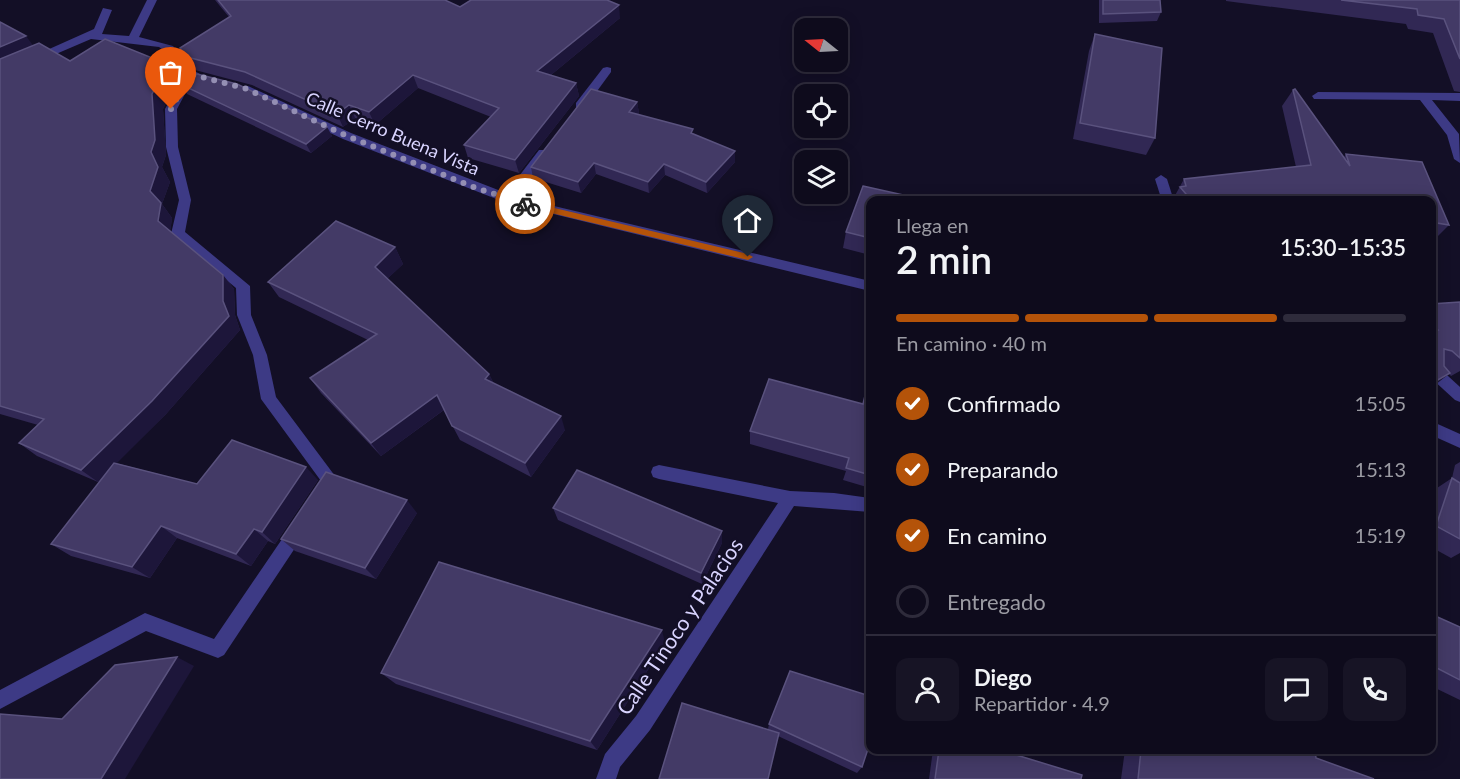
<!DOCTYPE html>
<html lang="es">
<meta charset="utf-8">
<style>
:root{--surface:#0e0b1c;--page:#171425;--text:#f1f3f6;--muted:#9b9ba3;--line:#2e2b3b;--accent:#b45309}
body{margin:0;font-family:Lato,sans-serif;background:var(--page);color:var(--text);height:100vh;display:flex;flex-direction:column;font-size:22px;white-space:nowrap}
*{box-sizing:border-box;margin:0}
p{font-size:20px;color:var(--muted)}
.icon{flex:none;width:33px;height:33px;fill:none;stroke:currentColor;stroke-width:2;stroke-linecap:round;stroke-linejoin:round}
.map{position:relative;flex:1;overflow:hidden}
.panel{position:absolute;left:866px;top:196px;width:570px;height:558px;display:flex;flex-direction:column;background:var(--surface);border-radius:12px;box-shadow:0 3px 15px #0003,0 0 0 2px var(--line)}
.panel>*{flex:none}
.needle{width:39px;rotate:288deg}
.fabs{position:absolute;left:794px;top:18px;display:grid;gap:12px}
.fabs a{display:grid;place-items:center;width:54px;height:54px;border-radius:12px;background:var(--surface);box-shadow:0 3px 15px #0003,0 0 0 2px var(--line);font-size:30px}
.pin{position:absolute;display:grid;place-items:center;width:51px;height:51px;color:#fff;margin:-62px -26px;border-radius:50% 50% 50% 0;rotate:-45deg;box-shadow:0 0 6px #0007}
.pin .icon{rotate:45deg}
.courier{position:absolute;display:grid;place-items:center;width:60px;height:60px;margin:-30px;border:4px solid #b45309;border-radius:50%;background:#fff;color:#222;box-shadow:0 2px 8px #0007}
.headline em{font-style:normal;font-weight:600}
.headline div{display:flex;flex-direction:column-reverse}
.headline{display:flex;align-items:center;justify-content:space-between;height:102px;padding:0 30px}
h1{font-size:39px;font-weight:600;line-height:45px}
.bar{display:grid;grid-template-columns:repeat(4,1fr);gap:9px 6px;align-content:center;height:72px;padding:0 30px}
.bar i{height:8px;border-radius:4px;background:var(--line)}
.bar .active{background:var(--accent)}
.bar p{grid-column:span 4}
.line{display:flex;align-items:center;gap:15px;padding:0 30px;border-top:2px solid var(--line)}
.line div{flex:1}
.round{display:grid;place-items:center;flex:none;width:63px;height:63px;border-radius:12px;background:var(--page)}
ol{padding:0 30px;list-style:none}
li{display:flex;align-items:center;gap:18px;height:66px}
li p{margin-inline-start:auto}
li .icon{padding:6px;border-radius:50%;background:var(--accent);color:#fff;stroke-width:4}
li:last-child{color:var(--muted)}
li i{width:33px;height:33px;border:3px solid var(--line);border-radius:50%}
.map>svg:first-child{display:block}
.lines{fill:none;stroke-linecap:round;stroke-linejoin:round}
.street{fill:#3d3a85;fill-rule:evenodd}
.wall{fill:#312854}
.shaded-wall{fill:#1d163a}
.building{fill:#433a66;stroke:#5a527e;stroke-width:1.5}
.route{fill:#b45309}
.done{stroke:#948fb3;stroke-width:6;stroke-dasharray:0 10.8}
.labels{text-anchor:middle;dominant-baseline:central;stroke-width:5;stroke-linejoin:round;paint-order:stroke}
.street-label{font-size:18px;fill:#d9d4ff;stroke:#130f26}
.near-street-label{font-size:21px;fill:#d9d4ff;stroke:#130f26}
</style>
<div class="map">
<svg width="1460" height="779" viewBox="0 0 1460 779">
<rect width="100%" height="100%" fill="#130f26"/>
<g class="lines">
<!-- street -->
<g class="street">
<path d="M147,0H157L139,37L173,46L193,70L205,77L199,80L193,79L177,109L178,147L191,200L185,232L250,286L251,315L267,355L276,397L338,480L330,495L324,497L318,495L316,490L321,481L261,399L253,355L237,315L236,288L171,234L179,200L166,147L165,109L185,74L169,54L159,47L91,39L0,78V71L94,29L103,8L112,10L102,34L129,36Z"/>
<path d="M607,67L611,68V72L584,109H576V103L603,68Z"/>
<path d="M248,86L351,133L506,193L539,150H547V156L516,197L870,281V291L504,202L343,139L244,92V88Z"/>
<path d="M1318,92L1460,93V101L1432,100L1459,134L1460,163L1454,159L1447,135L1420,100L1314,99L1312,96Z"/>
<path d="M1161,175L1167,179L1174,201H1162L1155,179Z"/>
<path d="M1431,363L1436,365L1460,387V402L1455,400L1431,378Z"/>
<path d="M1431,421L1460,434V448L1431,435Z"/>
<path d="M659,465L790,491L834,493L870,498V512L794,506L650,730L620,767L616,779H596L605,754L636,716L778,503L659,479L653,477L651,472L653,467Z"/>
<path d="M299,520L305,523L307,528L305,533L224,655L218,658L146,631L0,709V690L145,613L214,639L293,523Z"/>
</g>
</g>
<!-- wall -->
<g class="wall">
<path d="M215,0H445L460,7L620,18L551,75L576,83L579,96L519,173L468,158L464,145L491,117L418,88L375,125L355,118L343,127L252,85L195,70L188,61L180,48L229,17Z"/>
<path d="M1099,0H1160L1161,12L1157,21L1099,23Z"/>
<path d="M1226,0H1460V92L1454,91L1433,33L1408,29L1406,24L1226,1Z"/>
<path d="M0,22L33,46L70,61L157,60L172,59L181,74L163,109L166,155L162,167L170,182L162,204L172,218L170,231L223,275L234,289L235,315L240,330L166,414L116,463L197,484L318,480L275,544L268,541L251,566L177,538L150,578L71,556L51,544L105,475L98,482L37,456L19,443L38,425L0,414Z"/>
<path d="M1095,34L1155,138L1146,155L1073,139L1089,51Z"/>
<path d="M182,85L327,127L332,136L311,153L187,94Z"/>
<path d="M1295,89L1344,157L1346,154L1422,162L1449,225L1433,241L1431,240V201H1172L1184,179L1296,167L1282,106L1293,90Z"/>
<path d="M637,102L639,113L638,114L693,134L735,162L707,193L665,175L649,193L596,174L581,193L533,178L531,167Z"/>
<path d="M870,201V255L843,248L846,232Z"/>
<path d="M395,247L403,264L387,279L489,374L494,384L565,430L531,477L460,440L444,410L381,456L321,393L310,378L368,340L279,297L268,282Z"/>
<path d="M1460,302V371L1451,376L1449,374L1431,387V304Z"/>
<path d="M870,375V488L843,480L846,471L750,444V431L863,404Z"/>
<path d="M1460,462V553L1451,558L1431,547V492L1452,478L1455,465Z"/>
<path d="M553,508L722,543L702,584L558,520Z"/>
<path d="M417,513L376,579L295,551L281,539Z"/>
<path d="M1431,603L1433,615L1460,627V700L1431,686Z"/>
<path d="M665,643L597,750L396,684L381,673Z"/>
<path d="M769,724L862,767L857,773L778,736L768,729Z"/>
<path d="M933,750H1000L1081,779H929Z"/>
<path d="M1125,750H1315L1316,758L1374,779H1121Z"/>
</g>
<!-- shaded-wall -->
<g class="shaded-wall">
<path d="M619,5L620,18L540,84L537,71Z"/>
<path d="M26,36L38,52L0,69V47Z"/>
<path d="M172,59L181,74L163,109L166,155L162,167L170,182L162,204L172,218L170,236L158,221L150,191L152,94Z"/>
<path d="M413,75L418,88L375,125L369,112Z"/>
<path d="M576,83L579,96L519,173L515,160Z"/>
<path d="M637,102L639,113L631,123L629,112Z"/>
<path d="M349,105L355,118L343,127L337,114Z"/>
<path d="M327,127L332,136L311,153L306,144Z"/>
<path d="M735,151V162L707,193L706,182Z"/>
<path d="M594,163L596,174L581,193L578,182Z"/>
<path d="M664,164L665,175L649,193L648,182Z"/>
<path d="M395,247L403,264L383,283L375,267Z"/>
<path d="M223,275L234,289L235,315L240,330L166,414L98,482L81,470L223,301Z"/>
<path d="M1450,373L1435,385L1431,387V384Z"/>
<path d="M489,374L496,388L485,379Z"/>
<path d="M437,395L445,409L381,456L371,443Z"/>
<path d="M561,416L565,430L531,477L525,463Z"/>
<path d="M306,467L318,480L275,544L262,532Z"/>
<path d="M407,500L417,513L376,579L365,568Z"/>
<path d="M161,526L177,538L150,578L132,567Z"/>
<path d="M254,529L268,541L251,566L236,554Z"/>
<path d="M722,531V543L702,584L701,573Z"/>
<path d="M662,630L665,643L597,750L590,741Z"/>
<path d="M177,657L194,666L125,779H101Z"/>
</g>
<!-- building -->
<g class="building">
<path d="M218,0H445L460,7L471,0H607L619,5L537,71L576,83L515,160L464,145L499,108L413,75L369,112L349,105L337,114L245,72L187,57L180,48L231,16Z"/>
<path d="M1103,0H1160L1161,12L1103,14Z"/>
<path d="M1341,0H1460V59L1444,19L1418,15L1417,9Z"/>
<path d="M0,22L26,36L0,47Z"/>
<path d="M1095,34L1162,48L1155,138L1080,123Z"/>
<path d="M105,39L157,60L167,53L172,59L152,94L155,140L151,152L158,167L150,191L161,203L158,221L223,275V301L229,316L152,401L81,470L19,443L44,419L0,406V59L39,43L70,61Z"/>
<path d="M189,72L237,84L327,127L306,144L182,85Z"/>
<path d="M591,89L637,102L629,112L693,129L691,133L735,151L706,182L664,164L648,182L594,163L578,182L531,167Z"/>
<path d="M1295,89L1350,166L1346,154L1422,162L1449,225L1431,222V201H1192L1180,187L1186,186L1184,179L1311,165L1293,90Z"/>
<path d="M863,186L917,198L916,201H870V238L846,232Z"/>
<path d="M336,221L395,247L375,267L489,374L485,379L561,416L525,463L452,426L437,395L371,443L310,378L377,334L268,282Z"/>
<path d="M1460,302V358L1452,351L1444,349V366L1450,373L1431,384V333L1438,330L1431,324V304Z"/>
<path d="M870,375V475L846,468L849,458L750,431L769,379L863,404Z"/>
<path d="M232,440L306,467L262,532L254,529L236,554L161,526L132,567L51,544L114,463L197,484Z"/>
<path d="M577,470L722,531L701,573L553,508Z"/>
<path d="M326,472L407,500L365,568L281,539Z"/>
<path d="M1452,478L1460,483V539L1436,526Z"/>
<path d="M439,562L662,630L590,741L381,673Z"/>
<path d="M1431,603L1435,605L1433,615L1460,627V680L1431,665Z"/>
<path d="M177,657L101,779H0V714L62,719L115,665Z"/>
<path d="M790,671L870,696V743L862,767L769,724Z"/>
<path d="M682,703L779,733L768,779H659Z"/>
<path d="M939,750H1000L1082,775L1081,779H935Z"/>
<path d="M1141,750H1315L1316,758L1374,779H1138Z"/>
</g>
<!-- route -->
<path class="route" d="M525,201L748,254L753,257L748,260L522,206L521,204Z"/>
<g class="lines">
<!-- done -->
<path class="done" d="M171,109L190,74L247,89L347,136L476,188L525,204"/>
</g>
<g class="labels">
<!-- street labels -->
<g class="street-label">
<text transform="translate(393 133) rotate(23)">Calle Cerro Buena Vista</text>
</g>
<!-- near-street labels -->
<g class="near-street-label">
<text transform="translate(679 626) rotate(-56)">Calle Tinoco y Palacios</text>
</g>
</g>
</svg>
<div class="fabs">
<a><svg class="needle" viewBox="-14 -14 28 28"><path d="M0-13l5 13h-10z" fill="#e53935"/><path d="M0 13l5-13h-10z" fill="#9b9ba3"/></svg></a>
<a><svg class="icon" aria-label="locate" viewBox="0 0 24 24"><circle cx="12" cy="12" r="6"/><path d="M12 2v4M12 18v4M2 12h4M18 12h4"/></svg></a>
<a><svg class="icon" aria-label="layers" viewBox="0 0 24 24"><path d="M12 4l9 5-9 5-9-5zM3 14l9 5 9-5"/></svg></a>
</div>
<div class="pin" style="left:171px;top:109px;background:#ea580c"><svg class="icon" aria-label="bag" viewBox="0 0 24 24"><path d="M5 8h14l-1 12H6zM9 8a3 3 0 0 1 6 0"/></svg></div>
<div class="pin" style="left:748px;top:257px;background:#1f2937"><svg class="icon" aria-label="home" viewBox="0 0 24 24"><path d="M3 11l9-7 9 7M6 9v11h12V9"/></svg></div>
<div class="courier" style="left:525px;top:204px"><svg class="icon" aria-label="bike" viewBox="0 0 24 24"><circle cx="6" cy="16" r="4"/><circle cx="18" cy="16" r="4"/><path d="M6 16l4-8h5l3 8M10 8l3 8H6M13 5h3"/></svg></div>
<section class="panel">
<div class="headline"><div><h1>2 min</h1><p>Llega en</p></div><em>15:30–15:35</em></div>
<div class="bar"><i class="active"></i><i class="active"></i><i class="active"></i><i></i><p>En camino · 40 m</p></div>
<ol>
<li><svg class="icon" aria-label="check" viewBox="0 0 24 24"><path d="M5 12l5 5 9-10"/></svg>Confirmado<p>15:05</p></li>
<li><svg class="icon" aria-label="check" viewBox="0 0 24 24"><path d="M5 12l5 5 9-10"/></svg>Preparando<p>15:13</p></li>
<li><svg class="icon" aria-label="check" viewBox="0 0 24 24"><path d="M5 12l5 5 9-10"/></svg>En camino<p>15:19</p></li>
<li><i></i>Entregado</li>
</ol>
<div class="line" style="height:108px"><a class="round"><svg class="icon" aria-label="person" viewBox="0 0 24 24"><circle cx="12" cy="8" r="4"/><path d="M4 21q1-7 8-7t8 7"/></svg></a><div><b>Diego</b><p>Repartidor · 4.9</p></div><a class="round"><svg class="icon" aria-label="chat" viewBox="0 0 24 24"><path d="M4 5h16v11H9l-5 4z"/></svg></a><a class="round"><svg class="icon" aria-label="phone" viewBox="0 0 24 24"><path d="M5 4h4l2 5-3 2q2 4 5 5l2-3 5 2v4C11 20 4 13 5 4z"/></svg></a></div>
</section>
</div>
